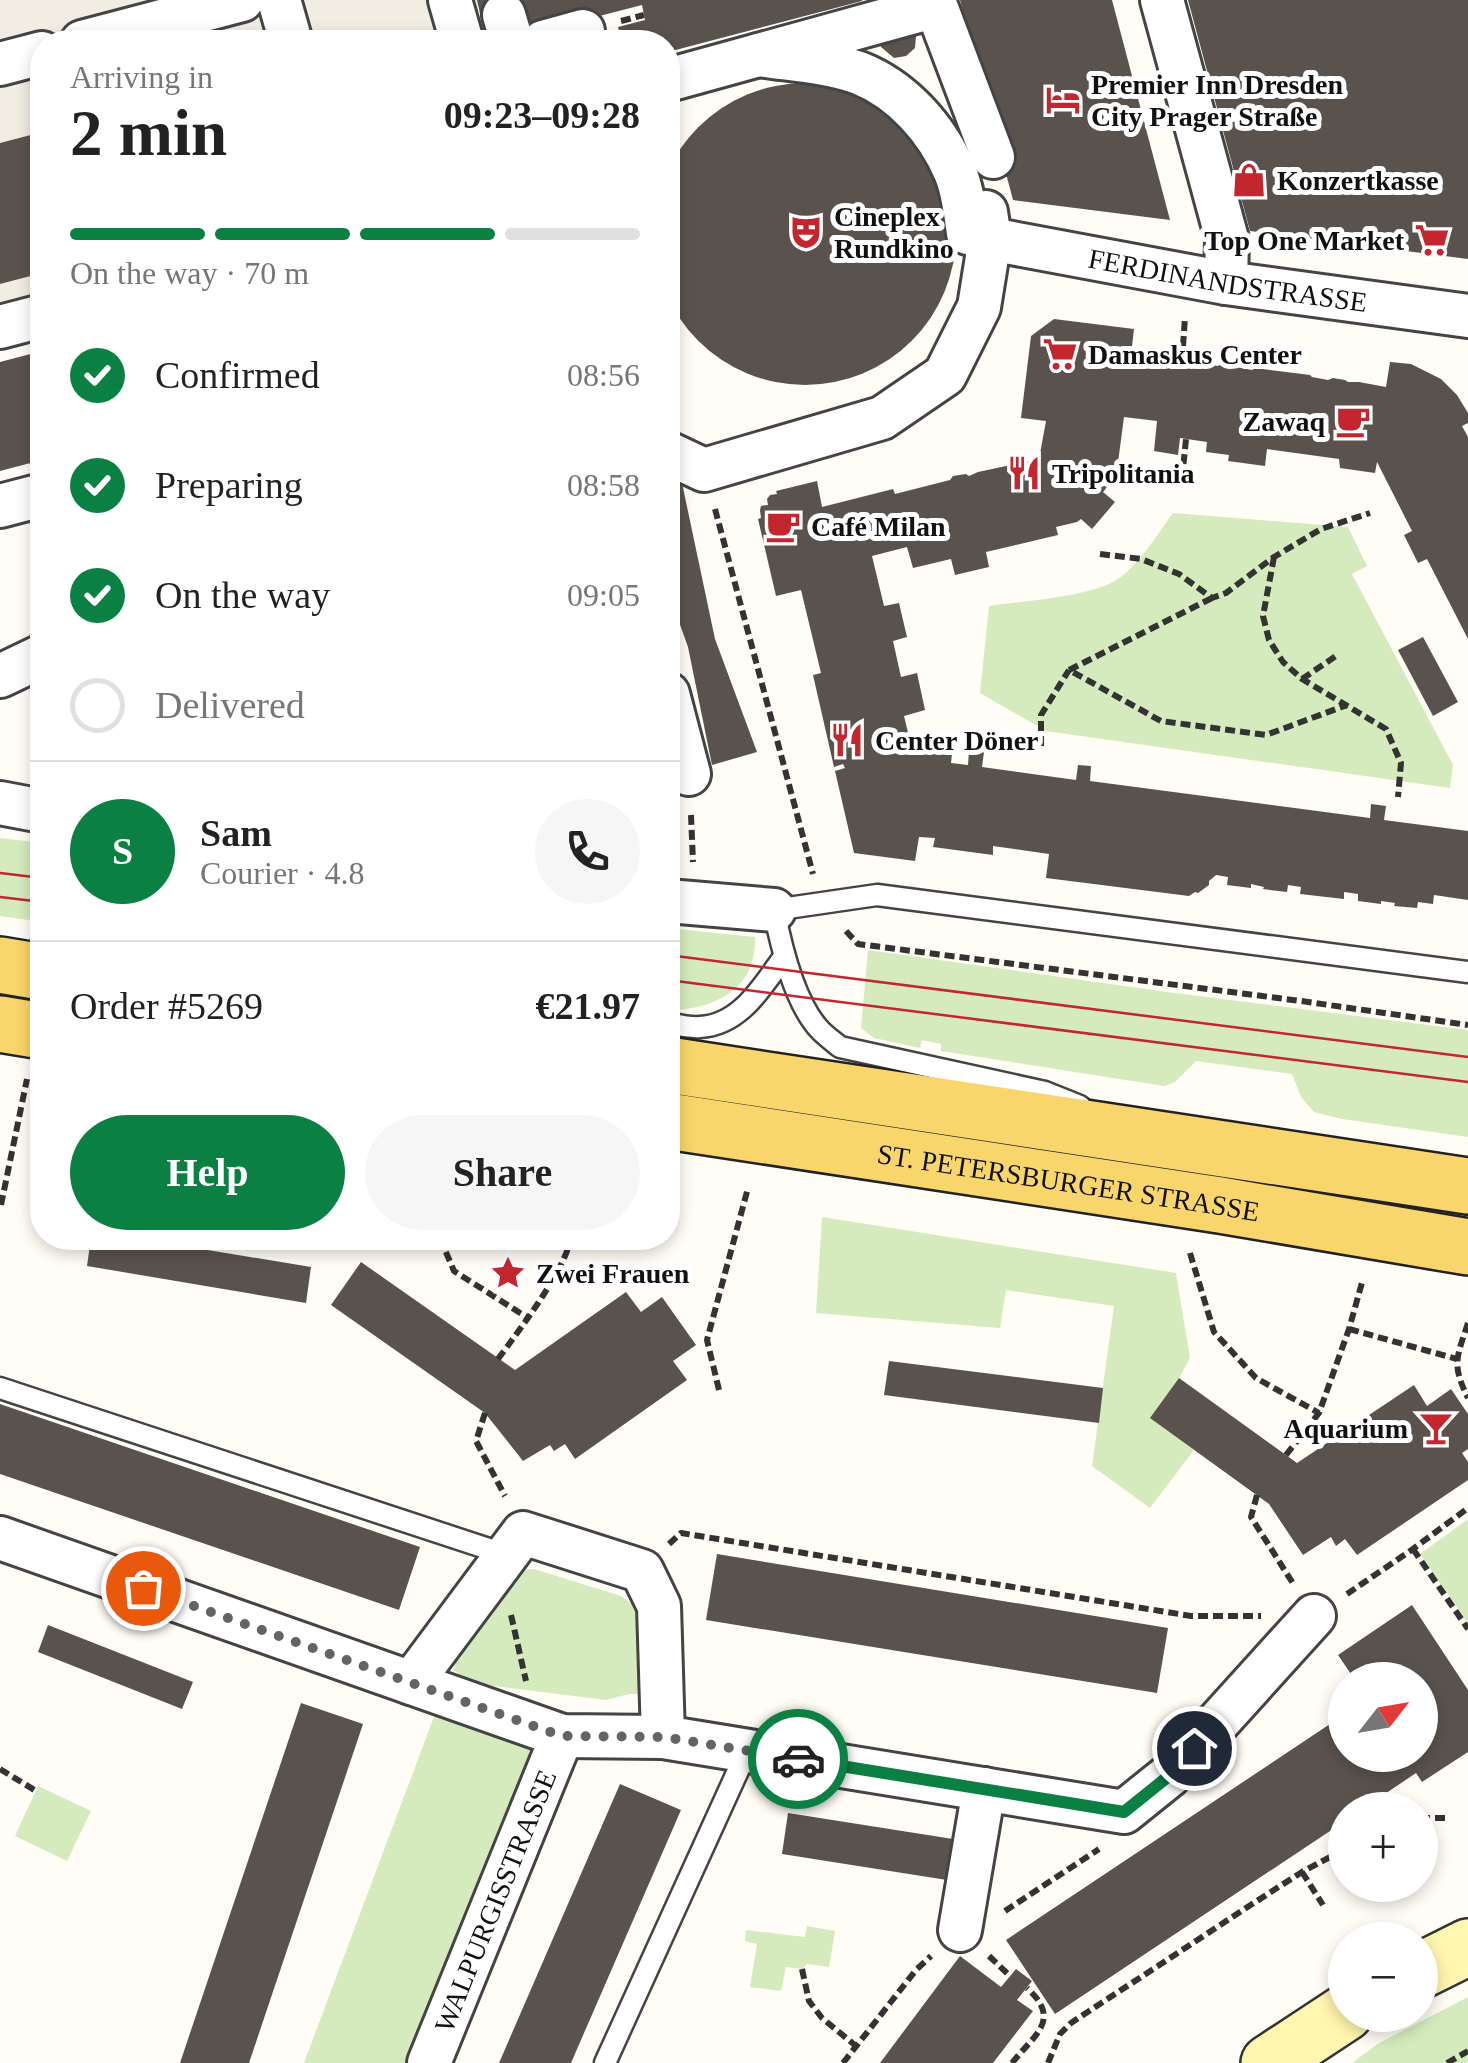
<!DOCTYPE html>
<meta charset="utf-8">
<style>
:root{--surface:#fff;--page:#f6f6f6;--text:#222;--muted:#767676;--line:#e0e0e0;--accent:#0b8043}
body{margin:0;font-family:"Times New Roman",serif;background:var(--page);color:var(--text);height:100vh;display:flex;flex-direction:column;font-size:38px;white-space:nowrap}
*{box-sizing:border-box;margin:0}
p{font-size:32px;color:var(--muted)}
.icon{flex:none;width:55px;height:55px;fill:none;stroke:currentColor;stroke-width:2;stroke-linecap:round;stroke-linejoin:round}
.map{position:relative;flex:1;overflow:hidden}
.details{position:absolute;left:30px;top:30px;width:650px;height:1220px;display:flex;flex-direction:column;background:var(--surface);border-radius:40px;box-shadow:0 5px 15px #0003}
.details>*{flex:none}
.needle{width:65px;rotate:59deg}
.controls{position:absolute;left:1328px;top:1662px;display:grid;gap:20px}
.controls a{display:grid;place-items:center;width:110px;height:110px;border-radius:50%;background:var(--surface);box-shadow:0 5px 15px #0003;font-size:50px}
.pin{position:absolute;display:grid;place-items:center;width:85px;height:85px;color:#fff;margin:-42px;border:5px solid #fff;border-radius:50%;box-shadow:0 2px 10px #0007}
.courier{position:absolute;display:grid;place-items:center;width:100px;height:100px;margin:-50px;border:8px solid #0b8043;border-radius:50%;background:#fff;color:#222;box-shadow:0 2px 12px #0007}
.head em{font-style:normal;font-weight:600}
.head div{display:flex;flex-direction:column-reverse}
.head{display:flex;align-items:center;justify-content:space-between;height:170px;padding:0 40px}
h1{font-size:65px;font-weight:600;line-height:75px}
.bar{display:grid;grid-template-columns:repeat(4,1fr);gap:15px 10px;align-content:center;height:120px;padding:0 40px}
.bar i{height:12px;border-radius:8px;background:var(--line)}
.bar .on{background:var(--accent)}
.bar p{grid-column:span 4}
.line{display:flex;align-items:center;gap:25px;padding:0 40px;border-top:2px solid var(--line)}
.line div{flex:1}
.round{display:grid;place-items:center;flex:none;width:105px;height:105px;border-radius:52px;background:var(--page)}
ol{padding:0 40px;list-style:none}
li{display:flex;align-items:center;gap:30px;height:110px}
li p{margin-inline-start:auto}
li .icon{padding:10px;border-radius:50%;background:var(--accent);color:#fff;stroke-width:4}
li:last-child{color:var(--muted)}
li i{width:55px;height:55px;border:5px solid var(--line);border-radius:50%}
.button{display:flex;gap:20px;margin-top:auto;padding:20px 40px}
.button a{flex:1;height:115px;border-radius:60px;background:var(--accent);color:#fff;font-size:40px;font-weight:600;line-height:115px;text-align:center}
.button a+a{background:var(--page);color:var(--text)}
.map>svg:first-child{display:block}
.green{fill:#d5ebbd}
.plaza{fill:#f1ede2}
.building{fill:#5a524d}
.lines{fill:none;stroke-linecap:round;stroke-linejoin:round}
.lane-casing{stroke:#444;stroke-width:25}
.street-casing{stroke:#444;stroke-width:48}
.secondary-casing{stroke:#333;stroke-width:60}
.primary-casing{stroke:#222;stroke-width:60}
.path{stroke:#333;stroke-width:6;stroke-dasharray:10 5;stroke-linecap:butt}
.lane{stroke:#fff;stroke-width:20}
.street{stroke:#fff;stroke-width:42}
.secondary{stroke:#fff6b0;stroke-width:55}
.primary{stroke:#f9d66b;stroke-width:55}
.tram{stroke:#c4262e;stroke-width:2.5}
.done{stroke:#646461;stroke-width:10;stroke-dasharray:0 18}
.route{stroke:#0b8043;stroke-width:12}
.labels{text-anchor:middle;dominant-baseline:central;stroke-width:10;stroke-linejoin:round;paint-order:stroke}
.poi-label{font-size:28px;font-weight:bold;fill:#111;stroke:#fff;text-anchor:start}
.street-label{font-size:28px;fill:#111;stroke:#fff}
</style>
<div class="map">
<svg width="1468" height="2063" viewBox="0 0 1468 2063">
<rect width="100%" height="100%" fill="#fffdf5"/>
<!-- green -->
<g class="green">
<path d="M1173,513L1348,527L1367,566L1352,574L1453,765L1450,788L1046,731L980,693L989,606C1022,601 1092,597 1118,579C1138,566 1159,532 1173,513Z"/>
<path d="M0,838L42,843V922L0,916Z"/>
<path d="M668,928L755,937C756,991 715,1008 668,1011Z"/>
<path d="M868,950L1167,992L1468,1030V1137L1342,1119L1314,1112L1301,1097L1292,1074L1196,1061L1175,1082L1164,1086L941,1051V1044L922,1040L920,1048L874,1038L861,1028Z"/>
<path d="M1280,1181L1468,1206V1228L1277,1193L1276,1187Z"/>
<path d="M822,1217L1176,1273L1190,1358L1179,1378L1151,1418L1194,1450L1150,1508L1092,1466L1114,1306L1006,1290L1000,1328L816,1313Z"/>
<path d="M1468,1519V1623L1420,1554Z"/>
<path d="M534,1569L621,1596L635,1606L646,1632L641,1694H629L606,1700L485,1685L461,1676L454,1670L458,1638L515,1570Z"/>
<path d="M435,1714L541,1749L407,2063H304Z"/>
<path d="M38,1786L91,1811L67,1861L15,1836Z"/>
<path d="M807,1926L835,1931L829,1967L807,1964L802,1969L786,1967L781,1991L750,1987L757,1944L745,1941L746,1930L805,1937Z"/>
<path d="M1468,1997V2063H1352L1379,2043Z"/>
</g>
<!-- plaza -->
<g class="plaza">
<path d="M0,0H477L488,42H42V132L0,143Z"/>
<path d="M42,273V332L0,343V284Z"/>
</g>
<!-- building -->
<g class="building">
<path d="M477,0H862V1L668,52V42H622L618,27L645,20L642,5L526,35L519,11L482,22Z"/>
<path d="M960,0H1112L1170,220L1013,200Z"/>
<path d="M1188,0H1468V259L1250,231Z"/>
<path d="M914,30L916,36L915,48L906,56L894,58L881,47L880,41Z"/>
<circle cx="805" cy="234" r="151"/>
<path d="M42,132V273L0,284V143Z"/>
<path d="M1054,319L1134,329L1131,355L1134,356L1138,353L1165,359L1218,366L1221,364L1252,370L1255,368L1310,375L1312,377L1328,380L1333,378L1345,380L1348,382H1359L1386,387L1390,362L1411,364L1441,379L1457,395L1468,413V423L1462,426L1468,437V639L1427,559L1418,563L1404,535L1412,531L1377,462L1375,473L1340,468L1339,459L1267,449L1265,466L1228,461L1229,455L1206,452L1207,442L1180,438L1178,455L1154,451L1157,421L1124,417L1117,470L1109,469L1107,487L1103,492L1115,502L1092,529L1081,519L1077,522L1056,527L1058,535L986,552L989,567L955,575L951,559L913,568L907,547L872,556L884,606L899,603L907,637L893,641L901,677L917,673L925,710L904,716L912,749L952,754L951,763L968,765L969,751L984,752L982,767L1076,780L1078,765L1091,766L1090,781L1370,818L1371,804L1386,806L1384,820L1468,831V900L1434,895L1433,904L1418,902L1417,908L1394,906L1395,903L1381,901V904L1358,901V894L1344,892V899L1300,894L1301,887L1288,885L1287,892L1263,889L1264,887L1251,884V888L1227,885L1228,877L1216,875L1209,881V885L1198,893L1195,892L1189,896L1046,878L1049,854L993,846V855L933,847L935,838L919,837L915,861L854,853L835,771L845,768L843,764L834,767L813,675L821,673L801,590L776,596L758,519L761,518L760,510L761,506L768,505L767,499L770,495L777,494L776,491L817,481L822,507L893,489L895,494L950,480L953,476L966,474L969,476L978,472L1039,459L1046,421L1021,418L1031,336Z"/>
<path d="M42,351V460L0,471V362Z"/>
<path d="M682,483L715,639L757,752L712,765L688,647L668,591V487Z"/>
<path d="M1423,637L1458,702L1433,716L1398,650Z"/>
<path d="M91,1238H135L311,1267L306,1303L87,1266Z"/>
<path d="M361,1262L515,1370L626,1292L641,1312L662,1297L696,1345L673,1361L687,1380L575,1459L565,1444L554,1451L550,1445L523,1461L485,1413L331,1305Z"/>
<path d="M889,1361L1103,1388L1099,1423L884,1395Z"/>
<path d="M1179,1378L1297,1463L1414,1385L1427,1406L1451,1389L1468,1414V1449L1462,1453L1468,1462V1480L1357,1555L1345,1539L1336,1546L1331,1537L1303,1555L1269,1504L1150,1418Z"/>
<path d="M0,1404L420,1547L399,1610L0,1474Z"/>
<path d="M717,1554L1168,1628L1157,1693L706,1620Z"/>
<path d="M1412,1605L1468,1690V1752L1422,1782L1416,1773L1361,1810H1345V1821L1055,2014L1006,1940L1345,1714V1755H1378L1380,1758L1385,1755H1420V1680H1355L1338,1655Z"/>
<path d="M48,1625L193,1682L182,1709L38,1652Z"/>
<path d="M301,1703L363,1724L249,2063H180Z"/>
<path d="M620,1784L681,1810L571,2063H499Z"/>
<path d="M788,1813L953,1839L947,1880L782,1854Z"/>
<path d="M960,1956L1001,1987L1016,1969L1032,1981L1017,2000L1033,2011L993,2063H880Z"/>
</g>
<g class="lines">
<!-- lane casing -->
<g class="lane-casing">
<g id="lane">
<path d="M668,1023C678,1025 689,1028 700,1027C740,1025 762,987 783,958"/>
<path d="M1080,1106L1045,1092L840,1047C834,1042 827,1037 821,1031C795,1005 781,946 774,910L877,895L1468,972"/>
<path d="M0,1388L507,1555"/>
<path d="M605,2063L747,1751"/>
</g>
</g>
<!-- street casing -->
<g class="street-casing">
<g id="street">
<path d="M279,0L291,42"/>
<path d="M450,0L462,42"/>
<path d="M1162,0L1227,239L1226,283"/>
<path d="M504,15L512,42"/>
<path d="M82,42L242,0"/>
<path d="M543,42L583,31"/>
<path id="s1" d="M759,55C792,60 828,62 859,73C902,90 937,129 955,172C963,191 965,212 968,233L990,239L1226,283L1468,316"/>
<path d="M0,64L42,53"/>
<path d="M668,80L936,6L993,157"/>
<path d="M0,327L42,316"/>
<path d="M668,453L704,470L882,418L945,375L979,307L990,239L986,212"/>
<path d="M0,506L42,495"/>
<path d="M0,676L42,656"/>
<path d="M668,694L689,774"/>
<path d="M0,803L42,811"/>
<path d="M668,901L774,910"/>
<path d="M0,1538L562,1736L663,1737L1124,1812L1170,1775L1314,1616"/>
<path d="M411,1683L523,1533L642,1571L659,1606L663,1737"/>
<path d="M960,1930L984,1789"/>
<path id="s2" d="M429,2063L562,1736"/>
</g>
</g>
<!-- secondary casing -->
<g class="secondary-casing">
<g id="secondary">
<path d="M1420,1971L1468,1947"/>
<path d="M1269,2063L1345,2013"/>
</g>
</g>
<!-- primary casing -->
<g class="primary-casing">
<g id="primary">
<path d="M0,965L42,972"/>
<path d="M0,1024L42,1031"/>
<path d="M668,1065L1468,1186"/>
<path id="s3" d="M668,1121L1220,1205L1468,1247"/>
</g>
</g>
<!-- path -->
<g class="path">
<path d="M621,21L644,15"/>
<path d="M1182,361L1185,317"/>
<path d="M1182,479L1186,439"/>
<path d="M715,509L813,874"/>
<path d="M1100,554L1141,559L1179,574L1212,598L1226,593L1274,557L1321,529L1370,513"/>
<path d="M1274,557L1263,616L1269,640L1283,662L1302,679L1386,729L1401,763L1398,797"/>
<path d="M1212,598L1069,670L1161,721L1266,735L1347,705"/>
<path d="M1302,679L1339,654"/>
<path d="M1041,746V715L1069,670"/>
<path d="M691,815L693,862"/>
<path d="M846,931L858,944L1301,1001L1468,1025"/>
<path d="M1,1205L27,1079"/>
<path d="M440,1238L454,1271L528,1318"/>
<path d="M1190,1253L1214,1332L1256,1378L1319,1413"/>
<path d="M1468,1323C1457,1357 1451,1364 1468,1398"/>
<path d="M1349,1329L1457,1359"/>
<path d="M498,1359C520,1329 564,1272 571,1238"/>
<path d="M719,1390L707,1340L748,1188"/>
<path d="M485,1413L476,1441L505,1496"/>
<path d="M1286,1455L1319,1413L1349,1329L1363,1279"/>
<path d="M1257,1495L1251,1517L1294,1585"/>
<path d="M669,1544L681,1533L1191,1616H1261"/>
<path d="M1413,1549L1468,1629"/>
<path d="M1347,1594L1413,1549L1468,1508"/>
<path d="M511,1615L526,1681"/>
<path d="M0,1769L36,1791"/>
<path d="M1420,1818H1450"/>
<path d="M1302,1872L1323,1905"/>
<path d="M1005,1911L1099,1849"/>
<path d="M989,1956L1010,1976"/>
<path d="M802,1969L809,2001L822,2018L856,2046"/>
<path d="M843,2063L916,1970L931,1956"/>
<path d="M1012,2063C1035,2034 1062,2020 1027,1988"/>
<path d="M1048,2063L1060,2034L1071,2023L1246,1908L1302,1872L1345,1849"/>
<path d="M1447,2063L1468,2051"/>
</g>
<!-- lane -->
<use href="#lane" class="lane"/>
<!-- street -->
<use href="#street" class="street"/>
<!-- secondary -->
<use href="#secondary" class="secondary"/>
<!-- primary -->
<use href="#primary" class="primary"/>
<!-- tram -->
<g class="tram">
<path d="M0,873L42,878"/>
<path d="M0,897L42,902"/>
<path d="M668,955L1468,1057"/>
<path d="M668,980L1468,1082"/>
</g>
</g>
<g class="lines">
<!-- done -->
<path class="done" d="M143,1588L562,1736L664,1737L798,1759"/>
<!-- route -->
<path class="route" d="M798,1759L1124,1812L1170,1775L1194,1748"/>
</g>
<!-- icons -->
<defs>
<g id="hotel-bare" transform="scale(2.7)"><path d="M-6-4.5h1.5V1H6V5H4.5V3h-9V5H-6ZM-4 0a1.8 1.8 0 1 1 3.6 0ZM.5 0V-2.5h3Q6-2.5 6 0Z" fill="#c4262e" stroke="#fff" stroke-width="2.5" paint-order="stroke"/></g>
<g id="shop-bare" transform="scale(2.7)"><path d="M-5-2.5h2.3a2.7 3.5 0 0 1 5.4 0H5L5.5 6h-11ZM-1.5-2.5h3a1.5 2.3 0 0 0-3 0Z" fill="#c4262e" stroke="#fff" stroke-width="2.5" paint-order="stroke"/></g>
<g id="theatre-bare" transform="scale(2.7)"><path d="M-5-5.5Q0-4 5-5.5V0Q5 5 0 6Q-5 5-5 0ZM-3.3-2.5H-1v1.5H-3.3ZM1-2.5H3.3v1.5H1ZM-2.8 1Q0 5.5 2.8 1Z" fill="#c4262e" stroke="#fff" stroke-width="2.5" paint-order="stroke"/></g>
<g id="supermarket-bare" transform="scale(2.7)"><path d="M-6-5.5h2.5l.6 2H6L4.5 2H-2.5L-4.4-4H-6ZM-1.5 3.2a1.3 1.3 0 1 0 .1 0ZM3 3.2a1.3 1.3 0 1 0 .1 0Z" fill="#c4262e" stroke="#fff" stroke-width="2.5" paint-order="stroke"/></g>
<g id="cafe-bare" transform="scale(2.7)"><path d="M-5.5-4.5H6V0H3Q3 3.5 0 3.5H-2.5Q-5.5 3.5-5.5 0ZM3-3.2v2h1.7v-2ZM-6 4.5H4V6H-6Z" fill="#c4262e" stroke="#fff" stroke-width="2.5" paint-order="stroke"/></g>
<g id="restaurant-bare" transform="scale(2.7)"><path d="M-5-6h1v4h1v-4h1v4h1v-4h1v5L-1.5 .5V6h-2V.5L-5-1ZM5-6V6H3V1.5H1.5Q1.5-4 5-6Z" fill="#c4262e" stroke="#fff" stroke-width="2.5" paint-order="stroke"/></g>
<g id="sight-bare" transform="scale(2.7)"><path d="M0-6L1.8-2.2L6-1.7L2.9 1.2L3.7 5.4L0 3.3L-3.7 5.4L-2.9 1.2L-6-1.7L-1.8-2.2Z" fill="#c4262e" stroke="#fff" stroke-width="2.5" paint-order="stroke"/></g>
<g id="bar-bare" transform="scale(2.7)"><path d="M-6-5H6L.8 .8V4.5H3.5V6h-7V4.5H-.8V.8Z" fill="#c4262e" stroke="#fff" stroke-width="2.5" paint-order="stroke"/></g>
</defs>
<g fill-rule="evenodd">
<use href="#hotel-bare" x="1063" y="100"/>
<use href="#shop-bare" x="1249" y="180"/>
<use href="#theatre-bare" x="806" y="232"/>
<use href="#supermarket-bare" x="1432" y="240"/>
<use href="#supermarket-bare" x="1060" y="354"/>
<use href="#cafe-bare" x="1353" y="421"/>
<use href="#restaurant-bare" x="1024" y="473"/>
<use href="#cafe-bare" x="783" y="526"/>
<use href="#restaurant-bare" x="847" y="740"/>
<use href="#sight-bare" x="508" y="1273"/>
<use href="#bar-bare" x="1436" y="1428"/>
</g>
<g class="labels">
<!-- poi labels -->
<g class="poi-label">
<text x="1091" y="84">Premier Inn Dresden<tspan x="1091" dy="32">City Prager Straße</tspan></text>
<text x="1277" y="180">Konzertkasse</text>
<text x="834" y="216">Cineplex<tspan x="834" dy="32">Rundkino</tspan></text>
<text x="1404" y="240" text-anchor="end">Top One Market</text>
<text x="1088" y="354">Damaskus Center</text>
<text x="1325" y="421" text-anchor="end">Zawaq</text>
<text x="1052" y="473">Tripolitania</text>
<text x="811" y="526">Café Milan</text>
<text x="875" y="740">Center Döner</text>
<text x="536" y="1273">Zwei Frauen</text>
<text x="1408" y="1428" text-anchor="end">Aquarium</text>
</g>
<!-- street labels -->
<g class="street-label">
<text stroke="none"><textPath href="#s1" startOffset="570">FERDINANDSTRASSE</textPath></text>
<text stroke="none"><textPath href="#s3" startOffset="405">ST. PETERSBURGER STRASSE</textPath></text>
<text stroke="none"><textPath href="#s2" startOffset="175">WALPURGISSTRASSE</textPath></text>
</g>
</g>
</svg>
<div class="controls">
<a><svg class="needle" viewBox="-14 -14 28 28"><path d="M0-13l5 13h-10z" fill="#e53935"/><path d="M0 13l5-13h-10z" fill="#767676"/></svg></a>
<a>+</a>
<a>−</a>
</div>
<div class="pin" style="left:143px;top:1588px;background:#ea580c"><svg class="icon" aria-label="bag" viewBox="0 0 24 24"><path d="M5 8h14l-1 12H6zM9 8a3 3 0 0 1 6 0"/></svg></div>
<div class="pin" style="left:1194px;top:1748px;background:#1f2937"><svg class="icon" aria-label="home" viewBox="0 0 24 24"><path d="M3 11l9-7 9 7M6 9v11h12V9"/></svg></div>
<div class="courier" style="left:798px;top:1759px"><svg class="icon" aria-label="car" viewBox="0 0 24 24"><path d="M5 17H2v-5l4-1 3-4h7l3 4 3 1v5h-3M9 17h6M6 11h13"/><circle cx="7" cy="17" r="2"/><circle cx="17" cy="17" r="2"/></svg></div>
<section class="details">
<div class="head"><div><h1>2 min</h1><p>Arriving in</p></div><em>09:23–09:28</em></div>
<div class="bar"><i class="on"></i><i class="on"></i><i class="on"></i><i></i><p>On the way · 70 m</p></div>
<ol>
<li><svg class="icon" aria-label="check" viewBox="0 0 24 24"><path d="M5 12l5 5 9-10"/></svg>Confirmed<p>08:56</p></li>
<li><svg class="icon" aria-label="check" viewBox="0 0 24 24"><path d="M5 12l5 5 9-10"/></svg>Preparing<p>08:58</p></li>
<li><svg class="icon" aria-label="check" viewBox="0 0 24 24"><path d="M5 12l5 5 9-10"/></svg>On the way<p>09:05</p></li>
<li><i></i>Delivered</li>
</ol>
<div class="line" style="height:180px"><b class="round" style="background:var(--accent);color:#fff">S</b><div><b>Sam</b><p>Courier · 4.8</p></div><a class="round"><svg class="icon" aria-label="phone" viewBox="0 0 24 24"><path d="M5 4h4l2 5-3 2q2 4 5 5l2-3 5 2v4C11 20 4 13 5 4z"/></svg></a></div>
<div class="line" style="height:130px"><div>Order #5269</div><b>€21.97</b></div>
<div class="button"><a>Help</a><a>Share</a></div>
</section>
</div>
